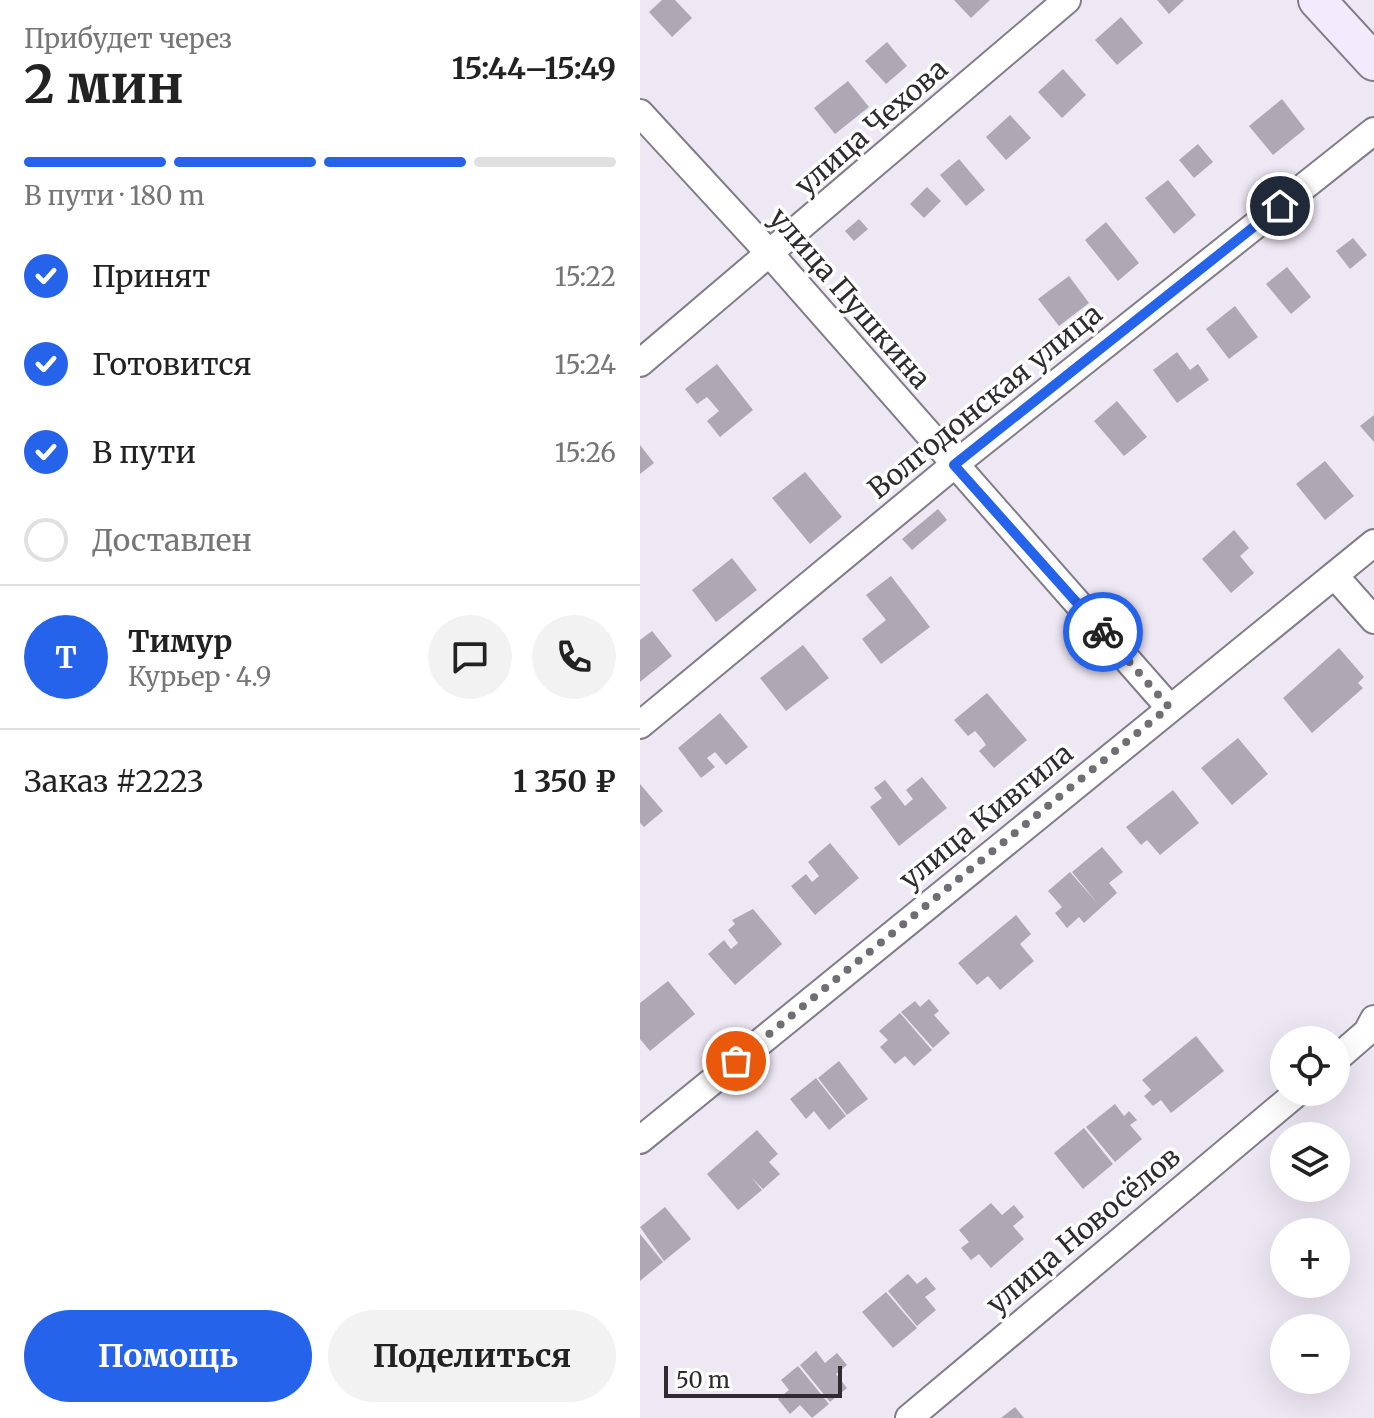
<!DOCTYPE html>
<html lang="ru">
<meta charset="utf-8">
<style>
:root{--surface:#fff;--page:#f2f2f2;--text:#222;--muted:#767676;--line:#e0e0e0;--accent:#2563eb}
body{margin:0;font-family:Merriweather,serif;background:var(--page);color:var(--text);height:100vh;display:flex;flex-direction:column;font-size:30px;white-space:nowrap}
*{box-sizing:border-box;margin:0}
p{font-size:26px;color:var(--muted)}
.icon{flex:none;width:44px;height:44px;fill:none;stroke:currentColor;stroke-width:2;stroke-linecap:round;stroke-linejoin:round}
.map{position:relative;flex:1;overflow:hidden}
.details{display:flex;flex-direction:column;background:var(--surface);width:640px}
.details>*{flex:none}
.buttons{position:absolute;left:630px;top:1026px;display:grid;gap:16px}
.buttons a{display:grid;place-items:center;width:80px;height:80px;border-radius:50%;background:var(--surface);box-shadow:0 8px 32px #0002;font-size:40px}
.scale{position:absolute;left:24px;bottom:20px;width:178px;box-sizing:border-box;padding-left:8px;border:4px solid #2e2c30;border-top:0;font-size:22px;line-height:28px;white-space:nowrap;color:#2e2c30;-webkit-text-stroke:6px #fff;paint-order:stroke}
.pin{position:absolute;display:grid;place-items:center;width:68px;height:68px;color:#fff;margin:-34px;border:4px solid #fff;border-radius:50%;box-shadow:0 2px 8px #0007}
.courier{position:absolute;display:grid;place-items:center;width:80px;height:80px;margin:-40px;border:6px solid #2563eb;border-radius:50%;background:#fff;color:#222;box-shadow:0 2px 10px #0007}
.head em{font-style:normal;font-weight:700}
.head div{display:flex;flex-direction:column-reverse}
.head{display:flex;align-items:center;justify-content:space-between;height:136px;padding:0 24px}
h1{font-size:52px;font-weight:700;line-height:60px}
.bar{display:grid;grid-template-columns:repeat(4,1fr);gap:12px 8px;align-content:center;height:96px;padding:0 24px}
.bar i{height:10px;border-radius:6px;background:var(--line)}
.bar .selected{background:var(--accent)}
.bar p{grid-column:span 4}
.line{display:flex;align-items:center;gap:20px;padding:0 24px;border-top:2px solid var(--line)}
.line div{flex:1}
.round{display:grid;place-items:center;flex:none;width:84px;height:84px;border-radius:42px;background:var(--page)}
ol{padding:0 24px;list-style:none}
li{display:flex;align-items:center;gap:24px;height:88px}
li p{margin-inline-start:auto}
li .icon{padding:8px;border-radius:50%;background:var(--accent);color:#fff;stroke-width:4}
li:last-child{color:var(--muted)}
li i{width:44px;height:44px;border:4px solid var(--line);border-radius:50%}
.action{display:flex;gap:16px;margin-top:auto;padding:16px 24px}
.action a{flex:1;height:92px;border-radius:48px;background:var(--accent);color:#fff;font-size:32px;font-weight:700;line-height:92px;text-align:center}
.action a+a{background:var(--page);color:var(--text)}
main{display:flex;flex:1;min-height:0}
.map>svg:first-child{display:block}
.building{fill:#aea8b4}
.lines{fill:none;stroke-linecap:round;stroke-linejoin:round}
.street-casing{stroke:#827c88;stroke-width:30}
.secondary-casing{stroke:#827c88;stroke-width:40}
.street{stroke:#fff;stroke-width:26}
.secondary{stroke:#f4eafe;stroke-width:36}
.done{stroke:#716d75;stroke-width:8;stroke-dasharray:0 14.4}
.route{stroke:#2563eb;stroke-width:10}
.labels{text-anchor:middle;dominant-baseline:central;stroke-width:7;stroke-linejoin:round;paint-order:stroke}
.street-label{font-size:28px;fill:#2e2c30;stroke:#fff}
</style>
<main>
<section class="details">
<div class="head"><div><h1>2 мин</h1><p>Прибудет через</p></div><em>15:44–15:49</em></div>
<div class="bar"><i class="selected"></i><i class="selected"></i><i class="selected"></i><i></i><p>В пути · 180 m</p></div>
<ol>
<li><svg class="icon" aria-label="check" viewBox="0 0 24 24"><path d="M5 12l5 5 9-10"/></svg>Принят<p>15:22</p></li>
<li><svg class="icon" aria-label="check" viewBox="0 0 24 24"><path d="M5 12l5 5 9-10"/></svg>Готовится<p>15:24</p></li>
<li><svg class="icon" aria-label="check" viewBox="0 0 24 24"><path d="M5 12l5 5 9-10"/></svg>В пути<p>15:26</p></li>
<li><i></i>Доставлен</li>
</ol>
<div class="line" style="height:144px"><b class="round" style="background:var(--accent);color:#fff">Т</b><div><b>Тимур</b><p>Курьер · 4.9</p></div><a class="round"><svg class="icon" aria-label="chat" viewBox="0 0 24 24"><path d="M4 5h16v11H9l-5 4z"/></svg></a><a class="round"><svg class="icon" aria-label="phone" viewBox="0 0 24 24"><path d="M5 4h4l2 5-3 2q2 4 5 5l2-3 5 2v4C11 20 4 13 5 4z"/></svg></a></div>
<div class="line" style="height:104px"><div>Заказ #2223</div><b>1 350 ₽</b></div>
<div class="action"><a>Помощь</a><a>Поделиться</a></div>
</section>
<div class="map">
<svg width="734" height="1418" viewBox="0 0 734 1418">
<rect width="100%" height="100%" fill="#eee7f4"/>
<!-- building -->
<g class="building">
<path d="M22,0H35L52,18L32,37L9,12Z"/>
<path d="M314,0H350L331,18Z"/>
<path d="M517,0H544L529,14Z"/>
<path d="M481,17L503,43L477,65L455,40Z"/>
<path d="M247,42L267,66L246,84L225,61Z"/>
<path d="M423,69L446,95L422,118L398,92Z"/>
<path d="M208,81L229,107L195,134L174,108Z"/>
<path d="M642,99L665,129L633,155L609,126Z"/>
<path d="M370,115L391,138L366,160L346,137Z"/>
<path d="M558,144L573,162L554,178L539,160Z"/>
<path d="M319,159L345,190L326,206L300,175Z"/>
<path d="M528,180L556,215L534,234L505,198Z"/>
<path d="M287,187L301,201L284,218L270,204Z"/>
<path d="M219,219L228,229L214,241L205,231Z"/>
<path d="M466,222L499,263L478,281L445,240Z"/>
<path d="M713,238L727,255L710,269L696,251Z"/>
<path d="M647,267L671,297L651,314L626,284Z"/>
<path d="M429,276L449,303L419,326L398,299Z"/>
<path d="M595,306L618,337L589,359L566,329Z"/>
<path d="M537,352L550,370L558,364L569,380L537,403L513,370Z"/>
<path d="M77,364L113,410L80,437L67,421L79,411L67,397L57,404L45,389Z"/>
<path d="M477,401L507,437L484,456L454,421Z"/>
<path d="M734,415V442L720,426Z"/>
<path d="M0,445L14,463L0,474Z"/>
<path d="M685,461L714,496L685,520L656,484Z"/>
<path d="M165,472L202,517L170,544L132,498Z"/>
<path d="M298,509L307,520L272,550L262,539Z"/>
<path d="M594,530L609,548L600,556L614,573L591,593L562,559Z"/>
<path d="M92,558L117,590L76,622L52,590Z"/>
<path d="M251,576L290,627L241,664L222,639L246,620L226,595Z"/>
<path d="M12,631L32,656L0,682V640Z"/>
<path d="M163,645L189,678L146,711L120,678Z"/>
<path d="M699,648L724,677L718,683L723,688L672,733L643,698Z"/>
<path d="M347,693L387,740L354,768L339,751L346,745L342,739L335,731L328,736L314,720Z"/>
<path d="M80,713L108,747L86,765L75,752L67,758L75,767L61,778L38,748Z"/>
<path d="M598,738L628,774L592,805L561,768Z"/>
<path d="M282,777L307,808L259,846L230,807L242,798L234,788L245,780L265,806L273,799L266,790Z"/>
<path d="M0,784L23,811L4,827L0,823Z"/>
<path d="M533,790L559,823L520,855L507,840L501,845L486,827Z"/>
<path d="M190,843L219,878L175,915L151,886L166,874L172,882L179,876L168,862Z"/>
<path d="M462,847L483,872L469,883L477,893L444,923L439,917L427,928L415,913L422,907L408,891L430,872L458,904L432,872Z"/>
<path d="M113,909L142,944L95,985L68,954L84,940L91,949L98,943L88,930L95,924L92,920Z"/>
<path d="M376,915L391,934L380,944L394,961L360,990L348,976L337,985L318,963Z"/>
<path d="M28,981L55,1014L10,1051L0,1039V1003Z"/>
<path d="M289,999L299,1011L294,1015L310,1033L293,1048L261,1012L275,1001L280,1007Z"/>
<path d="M260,1013L292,1050L274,1066L265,1056L255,1064L240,1047L248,1040L239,1031Z"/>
<path d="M556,1036L584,1071L531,1113L521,1100L513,1106L504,1096L511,1090L502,1080Z"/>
<path d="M199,1061L228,1099L207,1115L178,1078Z"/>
<path d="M176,1078L206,1116L189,1130L174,1111L166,1119L150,1099Z"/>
<path d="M475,1104L484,1116L489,1111L497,1120L490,1125L502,1139L475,1162L446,1127Z"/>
<path d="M444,1128L473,1164L443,1189L414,1153Z"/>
<path d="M117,1130L138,1154L129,1162L140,1174L123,1189L111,1177L122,1190L98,1210L67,1174Z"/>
<path d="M351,1203L362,1215L374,1205L384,1217L373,1226L384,1239L351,1268L339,1254L331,1260L321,1248L329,1242L319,1230Z"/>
<path d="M25,1207L51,1239L24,1261L0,1227Z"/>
<path d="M0,1234L23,1262L0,1281Z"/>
<path d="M268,1274L277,1284L286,1277L296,1289L285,1297L296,1310L277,1326L248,1291Z"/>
<path d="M246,1292L277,1328L253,1348L222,1312Z"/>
<path d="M176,1351L185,1363L197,1353L207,1365L196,1374L207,1388L190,1402L160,1365Z"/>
<path d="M158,1366L189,1404L172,1418L160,1405L150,1414L138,1399L149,1390L141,1380Z"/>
<path d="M375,1407L384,1418H361Z"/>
</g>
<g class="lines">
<!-- street casing -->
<g class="street-casing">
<g id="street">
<path d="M0,113L131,255L529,707"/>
<path d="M0,363L427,0"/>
<path d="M695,576L734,620"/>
<path d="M0,725L314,465L734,131"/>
<path d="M696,1059L727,1032L734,1019"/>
<path d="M0,1140L734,543"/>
<path d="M269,1418L658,1092"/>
</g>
</g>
<!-- secondary casing -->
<g class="secondary-casing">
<path id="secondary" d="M677,0L734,62"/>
</g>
<!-- street -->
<use href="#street" class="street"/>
<!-- secondary -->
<use href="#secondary" class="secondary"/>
</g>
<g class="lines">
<!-- done -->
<path class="done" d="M96,1061L529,707L463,632"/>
<!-- route -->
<path class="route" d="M463,632L314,465L640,206"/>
</g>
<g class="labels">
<!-- street labels -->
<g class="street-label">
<text transform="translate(231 127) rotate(-41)">улица Чехова</text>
<text transform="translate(210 298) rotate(49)">улица Пушкина</text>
<text transform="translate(345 401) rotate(-39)">Волгодонская улица</text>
<text transform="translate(346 816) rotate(-39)">улица Кивгила</text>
<text transform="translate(443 1230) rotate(-40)">улица Новосёлов</text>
</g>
</g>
</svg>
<div class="buttons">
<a><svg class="icon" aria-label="locate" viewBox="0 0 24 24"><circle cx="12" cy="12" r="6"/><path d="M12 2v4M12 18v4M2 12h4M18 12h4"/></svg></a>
<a><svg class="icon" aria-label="layers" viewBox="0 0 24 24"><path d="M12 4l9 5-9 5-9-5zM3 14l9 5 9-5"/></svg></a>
<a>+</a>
<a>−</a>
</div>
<div class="scale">50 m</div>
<div class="pin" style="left:96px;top:1061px;background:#ea580c"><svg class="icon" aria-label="bag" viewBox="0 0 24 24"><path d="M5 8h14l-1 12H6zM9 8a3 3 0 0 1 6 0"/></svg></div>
<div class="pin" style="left:640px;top:206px;background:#1f2937"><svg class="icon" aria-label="home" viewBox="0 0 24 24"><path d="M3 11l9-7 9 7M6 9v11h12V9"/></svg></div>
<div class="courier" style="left:463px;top:632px"><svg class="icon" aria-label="bike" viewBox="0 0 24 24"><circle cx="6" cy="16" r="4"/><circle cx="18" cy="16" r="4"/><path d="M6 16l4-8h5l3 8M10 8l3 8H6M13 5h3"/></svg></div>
</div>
</main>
